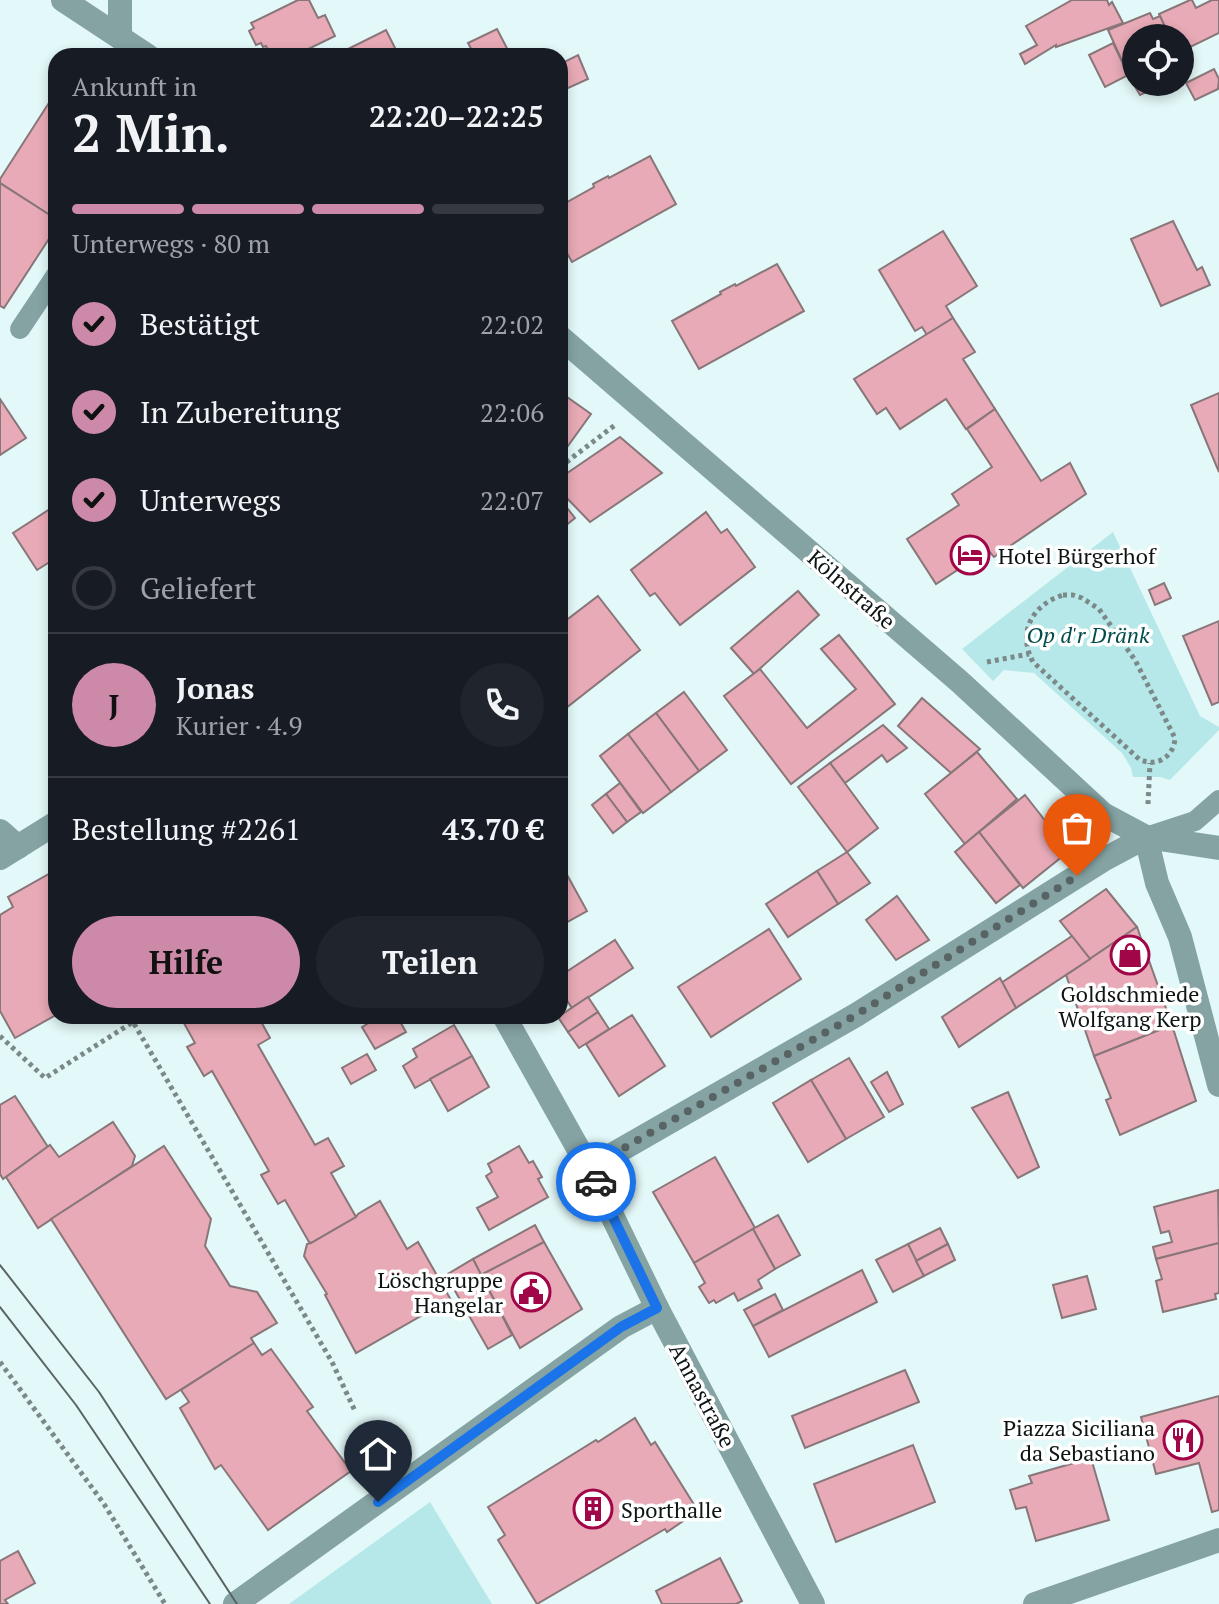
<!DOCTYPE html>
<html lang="de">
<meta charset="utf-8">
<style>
:root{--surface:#171b24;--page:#20242c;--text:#f1f3f6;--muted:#9ea1a6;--line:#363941;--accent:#cd89a8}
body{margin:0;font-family:"PT Serif",serif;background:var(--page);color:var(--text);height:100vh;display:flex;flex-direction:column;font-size:30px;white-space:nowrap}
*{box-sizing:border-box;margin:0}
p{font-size:26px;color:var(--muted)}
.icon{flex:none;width:44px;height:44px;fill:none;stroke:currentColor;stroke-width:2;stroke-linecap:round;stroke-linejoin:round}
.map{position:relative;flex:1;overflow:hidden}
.sheet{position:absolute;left:48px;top:48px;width:520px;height:976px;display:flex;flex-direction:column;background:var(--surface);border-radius:24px;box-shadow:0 4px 12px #0003}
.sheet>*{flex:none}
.controls{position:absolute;left:1122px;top:24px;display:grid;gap:16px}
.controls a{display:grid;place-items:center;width:72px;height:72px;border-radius:50%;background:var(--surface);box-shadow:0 4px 12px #0003;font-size:40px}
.pin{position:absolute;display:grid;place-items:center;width:68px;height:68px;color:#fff;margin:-82px -34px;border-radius:50% 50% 50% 0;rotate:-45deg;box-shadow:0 0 8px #0007}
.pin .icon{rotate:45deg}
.courier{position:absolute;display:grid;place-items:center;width:80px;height:80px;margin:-40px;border:6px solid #1a73e8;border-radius:50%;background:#fff;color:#222;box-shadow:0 2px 10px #0007}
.head em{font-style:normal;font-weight:700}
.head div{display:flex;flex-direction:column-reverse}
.head{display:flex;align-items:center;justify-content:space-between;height:136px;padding:0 24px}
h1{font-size:52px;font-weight:700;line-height:60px}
.bar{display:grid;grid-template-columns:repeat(4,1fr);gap:12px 8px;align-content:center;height:96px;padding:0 24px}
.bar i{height:10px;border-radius:6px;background:var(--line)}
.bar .current{background:var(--accent)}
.bar p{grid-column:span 4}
.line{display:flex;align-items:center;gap:20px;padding:0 24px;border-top:2px solid var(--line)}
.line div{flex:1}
.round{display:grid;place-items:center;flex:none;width:84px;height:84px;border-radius:42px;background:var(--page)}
ol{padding:0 24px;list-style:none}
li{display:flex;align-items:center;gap:24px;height:88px}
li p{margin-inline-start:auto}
li .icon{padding:8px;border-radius:50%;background:var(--accent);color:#111;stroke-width:4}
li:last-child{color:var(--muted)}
li i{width:44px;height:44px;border:4px solid var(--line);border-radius:50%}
.cta{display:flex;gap:16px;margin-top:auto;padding:16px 24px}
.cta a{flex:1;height:92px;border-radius:48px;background:var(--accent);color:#111;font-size:32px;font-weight:700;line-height:92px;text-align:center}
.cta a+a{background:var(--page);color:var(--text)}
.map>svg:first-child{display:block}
.green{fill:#b7e8e9}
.building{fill:#e7aab6;stroke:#887679;stroke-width:2}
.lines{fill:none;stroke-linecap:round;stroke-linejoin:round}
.path{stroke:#7b8989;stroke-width:5;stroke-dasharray:4 4;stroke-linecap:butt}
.lane{stroke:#85a3a3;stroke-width:20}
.street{stroke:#85a3a3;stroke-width:24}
.tram{stroke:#596565;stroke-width:2}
.done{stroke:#586464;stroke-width:8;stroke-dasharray:0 14.4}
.route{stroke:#1a73e8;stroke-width:10}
.labels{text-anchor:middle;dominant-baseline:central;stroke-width:7;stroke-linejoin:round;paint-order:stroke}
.poi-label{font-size:22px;fill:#0d1414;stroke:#fff;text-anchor:start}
.street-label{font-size:22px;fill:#0d1414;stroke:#fff}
.park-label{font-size:22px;font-style:italic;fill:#044b4c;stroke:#fff}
</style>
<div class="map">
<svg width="1219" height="1604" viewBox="0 0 1219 1604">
<rect width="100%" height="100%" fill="#e3f8f8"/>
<!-- green -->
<g class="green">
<path d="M1113,532L1200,716L1219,727V730L1170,780L1160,777H1133L1131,768L1122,753L1034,673L1004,670L993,681L962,649Z"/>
<path d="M430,1502L492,1604H289Z"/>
</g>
<!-- building -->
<g class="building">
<path d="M298,0H309L318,18L325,15L335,36L294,56H271L266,46L263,47L261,43L256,45L249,31L254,28L251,23Z"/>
<path d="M1072,0H1107L1109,5L1112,2L1123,23L1056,47V45L1025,64L1020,54L1037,45L1026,26Z"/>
<path d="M1190,0H1192L1196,8L1212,0H1219V33L1180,52V38H1170L1159,14Z"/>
<path d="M1150,13L1153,19L1160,16L1170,38H1136V70L1128,74L1108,30Z"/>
<path d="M497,29L511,56H475L468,43Z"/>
<path d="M386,30L399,56H334Z"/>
<path d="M1113,43L1128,74L1136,70V82H1168L1140,95L1128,75L1105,87L1089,55Z"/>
<path d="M578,55L588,79L566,89L560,76V64Z"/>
<path d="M1214,69L1219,79L1218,89L1195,100L1186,83Z"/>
<path d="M54,95L56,96V219L0,183V179Z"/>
<path d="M650,156L676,204L572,262L560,241V206L594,187L593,184L608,176L609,178Z"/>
<path d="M0,183L56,219V228L4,308L0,306Z"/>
<path d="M1173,221L1197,270L1202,267L1210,285L1161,306L1131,239Z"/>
<path d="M943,231L977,286L946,306L953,318L927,335L922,327L915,331L879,270Z"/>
<path d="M777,264L804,311L699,369L672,321L721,294L720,292L735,284L736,286Z"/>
<path d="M953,318L975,352L963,359L995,409L966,429L946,399L900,429L886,408L877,414L854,379Z"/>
<path d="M560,392L591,414L560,457Z"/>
<path d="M1219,393V472L1191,405Z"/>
<path d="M0,399L26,438L0,455Z"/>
<path d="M995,409L1041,481L1070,463L1086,494L994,557L988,550L936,584L907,539L959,505L952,494L992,467L967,429Z"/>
<path d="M620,437L662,473L590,522L560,491V478Z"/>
<path d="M560,499L575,518L560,530Z"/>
<path d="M56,505V558L37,570L13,533Z"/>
<path d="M706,512L721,533L727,529L755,567L680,625L655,593L650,596L631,570Z"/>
<path d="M1164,583L1171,598L1155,605L1149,590Z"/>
<path d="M798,591L819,615L754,674L731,648Z"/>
<path d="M598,596L640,650L566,708L560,700V625Z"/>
<path d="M1219,621V702L1212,705L1183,636Z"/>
<path d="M839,635L895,704L791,784L724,696L760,669L807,728L856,689L821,649Z"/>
<path d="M684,692L727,750L699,771L656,713Z"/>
<path d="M922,698L980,749L951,773L898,726Z"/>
<path d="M656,713L699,771L671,792L628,734Z"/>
<path d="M883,725L907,748L887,762L882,755L845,783L830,763Z"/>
<path d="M628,734L671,792L643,813L600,756Z"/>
<path d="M977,752L1017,799L965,844L925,794Z"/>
<path d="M830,763L878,828L847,852L798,787Z"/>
<path d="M620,783L641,812L627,822L606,794Z"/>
<path d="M606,794L627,822L613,833L592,805Z"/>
<path d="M1025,795L1069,851L1023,888L979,832Z"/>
<path d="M979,832L1020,885L996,903L955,852Z"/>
<path d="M847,852L870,883L838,904L817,871Z"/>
<path d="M560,862L587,911L560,926Z"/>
<path d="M56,870V1015L15,1038L0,1011V915L13,907L8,897Z"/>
<path d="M817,871L838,904L788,937L766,904Z"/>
<path d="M1106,889L1137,927L1090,959L1060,921Z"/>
<path d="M897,896L929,940L896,960L866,920Z"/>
<path d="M1137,927L1172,1025L1094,1056L1066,975Z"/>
<path d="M769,929L801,979L711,1037L678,987Z"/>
<path d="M1072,936L1090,959L1016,1008L1001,983Z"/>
<path d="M615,940L633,968L572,1008L560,990V976Z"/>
<path d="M1000,978L1016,1008L959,1047L942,1017Z"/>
<path d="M588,997L598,1012L568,1032L558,1017Z"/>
<path d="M598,1012L609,1029L579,1048L568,1032Z"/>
<path d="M632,1015L665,1066L619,1096L586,1044Z"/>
<path d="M180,1016H258L270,1038L258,1045L315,1145L328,1138L344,1166L331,1173L356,1217L311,1243L309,1242L285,1200L278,1204L261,1175L269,1171L212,1071L204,1076L187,1047L195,1043Z"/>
<path d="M381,1016H397L406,1032L375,1049L362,1027Z"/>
<path d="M454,1025L472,1056L415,1088L403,1066L417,1057L413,1049Z"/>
<path d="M1172,1025L1196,1101L1120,1135L1106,1100L1111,1098L1094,1056Z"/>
<path d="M367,1054L376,1070L351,1084L342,1068Z"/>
<path d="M472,1056L489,1087L448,1111L430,1079Z"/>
<path d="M849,1058L884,1117L846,1139L811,1080Z"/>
<path d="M887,1072L903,1104L889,1112L871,1082Z"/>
<path d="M811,1080L846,1139L808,1162L773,1103Z"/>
<path d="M1008,1092L1039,1167L1018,1178L972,1108Z"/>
<path d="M15,1096L48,1147L3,1179L0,1174V1105Z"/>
<path d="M113,1122L135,1156L132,1166L38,1228L6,1177L50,1145L59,1157Z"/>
<path d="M164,1146L211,1219L205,1246L230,1286L257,1292L277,1323L251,1338L254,1343L166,1399L51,1219Z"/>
<path d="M519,1146L529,1163L533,1161L542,1177L538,1179L548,1197L489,1230L477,1208L498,1197L486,1176L492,1172L488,1164Z"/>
<path d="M715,1157L755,1228L694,1263L653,1192Z"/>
<path d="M1218,1190L1219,1243L1156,1259L1153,1247L1172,1242L1169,1231L1161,1233L1154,1207Z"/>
<path d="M380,1201L407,1249L418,1242L451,1300L449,1302V1300L356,1353L325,1295L327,1294L304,1256L307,1244L311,1243L356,1217L358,1214Z"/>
<path d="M778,1215L800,1255L775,1269L753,1229Z"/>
<path d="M535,1225L544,1242L481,1275L473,1259Z"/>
<path d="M940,1228L948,1244L916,1261L908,1244Z"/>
<path d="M753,1229L775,1269L758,1280L762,1288L738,1301L734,1293L716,1303L714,1300L709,1303L699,1287L705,1283L694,1263Z"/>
<path d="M544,1242L582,1309L520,1348L481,1275Z"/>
<path d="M1219,1243V1293L1215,1294L1216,1299L1163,1312L1156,1281L1162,1279L1156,1259Z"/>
<path d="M908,1244L924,1276L893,1292L876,1260Z"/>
<path d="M948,1244L955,1260L924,1276L916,1261Z"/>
<path d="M473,1259L512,1335L488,1349L446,1275Z"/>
<path d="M862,1270L877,1302L769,1357L753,1326Z"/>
<path d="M1087,1276L1096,1309L1062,1318L1053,1285Z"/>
<path d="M775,1294L783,1310L753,1326L744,1310Z"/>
<path d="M254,1343L262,1355L271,1349L313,1407L307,1411L351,1471L268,1530L221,1465L215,1469L180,1408L189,1402L181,1390Z"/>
<path d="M905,1370L919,1402L805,1448L792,1416Z"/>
<path d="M1219,1396V1510L1212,1512L1199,1463L1156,1474L1141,1417Z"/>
<path d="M635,1418L651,1445L655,1442L698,1511L667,1532L665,1529L537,1604L498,1540L505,1535L488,1507L596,1440L598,1442Z"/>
<path d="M913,1445L935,1502L836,1542L814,1484Z"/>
<path d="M1091,1458L1109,1520L1036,1541L1026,1507L1016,1509L1010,1490L1032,1483L1029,1476Z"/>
<path d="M18,1551L35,1583L5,1600L8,1604H0V1561Z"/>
<path d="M720,1558L742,1601L736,1604H662L656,1591Z"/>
</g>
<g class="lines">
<!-- path -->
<g class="path">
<path d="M560,467L615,425"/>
<path d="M1063,595H1073L1082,598L1099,609L1135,660L1175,738C1174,757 1156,768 1139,759L1033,662C1017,632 1032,605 1063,595Z"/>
<path d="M987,662L1029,654"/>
<path d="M1148,804L1150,763"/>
<path d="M0,1036L45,1078L133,1022L332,1362L355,1411"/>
<path d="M0,1362L104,1504L165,1604"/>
</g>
<!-- lane -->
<g class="lane">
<path d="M20,329L56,275"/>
<path d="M1146,837L1195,821L1219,800"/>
</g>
<!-- street -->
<g class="street">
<path d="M63,0L148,56"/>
<path d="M120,0V37"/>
<path d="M560,337L960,682L1103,814L1146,837L1219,848"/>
<path d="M0,831L18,847"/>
<path d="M1146,837L1157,883L1180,937L1219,1085"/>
<path d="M0,858L56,823"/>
<path d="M504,1016L589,1168L657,1308L813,1604"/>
<path d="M589,1168L856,1015L1103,860L1146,837"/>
<path d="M235,1604L621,1327L657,1308"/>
<path d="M1035,1604L1219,1540"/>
</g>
<!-- tram -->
<g class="tram">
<path d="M0,1265L99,1392L237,1604"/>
<path d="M0,1307L76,1405L210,1604"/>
</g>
</g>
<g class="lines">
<!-- done -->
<path class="done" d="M596,1182L589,1168L856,1015L1077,876"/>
<!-- route -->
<path class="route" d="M378,1502L621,1327L657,1308L596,1182"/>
</g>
<!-- icons -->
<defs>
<g id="hotel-ring" transform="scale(2)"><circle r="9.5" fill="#fff" stroke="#a10748" stroke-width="1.5"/><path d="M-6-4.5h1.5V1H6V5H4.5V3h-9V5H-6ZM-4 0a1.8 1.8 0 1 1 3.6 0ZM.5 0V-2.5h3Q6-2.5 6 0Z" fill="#a10748"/></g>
<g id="shop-ring" transform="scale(2)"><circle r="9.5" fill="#fff" stroke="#a10748" stroke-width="1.5"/><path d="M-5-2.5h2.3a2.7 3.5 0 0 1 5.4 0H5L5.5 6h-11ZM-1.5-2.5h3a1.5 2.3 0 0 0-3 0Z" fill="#a10748"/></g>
<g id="civic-ring" transform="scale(2)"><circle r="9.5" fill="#fff" stroke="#a10748" stroke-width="1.5"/><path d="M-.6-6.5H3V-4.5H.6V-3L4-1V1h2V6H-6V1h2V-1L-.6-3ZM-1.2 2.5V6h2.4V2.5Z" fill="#a10748"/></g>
<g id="restaurant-ring" transform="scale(2)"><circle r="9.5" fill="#fff" stroke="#a10748" stroke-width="1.5"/><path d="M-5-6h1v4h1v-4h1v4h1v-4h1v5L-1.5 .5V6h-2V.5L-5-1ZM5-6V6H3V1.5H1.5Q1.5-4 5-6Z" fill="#a10748"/></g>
<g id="building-ring" transform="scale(2)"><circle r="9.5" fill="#fff" stroke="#a10748" stroke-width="1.5"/><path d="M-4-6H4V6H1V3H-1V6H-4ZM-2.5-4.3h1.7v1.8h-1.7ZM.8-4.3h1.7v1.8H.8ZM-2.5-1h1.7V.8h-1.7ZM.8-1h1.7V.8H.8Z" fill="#a10748"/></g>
</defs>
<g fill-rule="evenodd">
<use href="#hotel-ring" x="970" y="555"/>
<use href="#shop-ring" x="1130" y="955"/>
<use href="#civic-ring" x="531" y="1292"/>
<use href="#restaurant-ring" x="1183" y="1440"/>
<use href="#building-ring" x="593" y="1509"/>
</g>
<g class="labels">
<!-- poi labels -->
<g class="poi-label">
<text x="998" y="555">Hotel Bürgerhof</text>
<text x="1130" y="993" text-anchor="middle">Goldschmiede<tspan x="1130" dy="25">Wolfgang Kerp</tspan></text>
<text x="503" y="1279" text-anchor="end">Löschgruppe<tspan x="503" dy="25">Hangelar</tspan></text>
<text x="1155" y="1427" text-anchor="end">Piazza Siciliana<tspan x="1155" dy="25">da Sebastiano</tspan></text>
<text x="621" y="1509">Sporthalle</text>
</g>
<!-- street labels -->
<g class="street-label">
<text transform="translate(852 589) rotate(41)">Kölnstraße</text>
<text transform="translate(703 1395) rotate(62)">Annastraße</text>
</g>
<!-- park labels -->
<g class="park-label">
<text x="1088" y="634">Op d'r Dränk</text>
</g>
</g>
</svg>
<div class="controls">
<a><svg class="icon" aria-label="locate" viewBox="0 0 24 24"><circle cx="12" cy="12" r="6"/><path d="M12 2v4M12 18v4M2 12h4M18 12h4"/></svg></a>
</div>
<div class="pin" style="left:1077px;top:876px;background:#ea580c"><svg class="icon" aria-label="bag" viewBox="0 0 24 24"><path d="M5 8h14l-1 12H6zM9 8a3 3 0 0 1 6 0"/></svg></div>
<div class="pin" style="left:378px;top:1502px;background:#1f2937"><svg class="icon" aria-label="home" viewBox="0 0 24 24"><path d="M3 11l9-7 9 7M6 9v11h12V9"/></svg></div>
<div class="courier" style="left:596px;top:1182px"><svg class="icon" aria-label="car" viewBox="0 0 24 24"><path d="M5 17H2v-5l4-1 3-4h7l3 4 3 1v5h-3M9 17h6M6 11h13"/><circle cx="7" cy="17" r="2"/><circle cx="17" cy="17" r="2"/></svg></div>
<section class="sheet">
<div class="head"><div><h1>2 Min.</h1><p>Ankunft in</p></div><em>22:20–22:25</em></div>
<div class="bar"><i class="current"></i><i class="current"></i><i class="current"></i><i></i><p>Unterwegs · 80 m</p></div>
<ol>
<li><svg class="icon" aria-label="check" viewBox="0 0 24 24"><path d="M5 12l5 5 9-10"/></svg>Bestätigt<p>22:02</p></li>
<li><svg class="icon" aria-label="check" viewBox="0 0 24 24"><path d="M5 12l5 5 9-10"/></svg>In Zubereitung<p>22:06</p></li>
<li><svg class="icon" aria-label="check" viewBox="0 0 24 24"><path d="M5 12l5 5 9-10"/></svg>Unterwegs<p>22:07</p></li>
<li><i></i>Geliefert</li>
</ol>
<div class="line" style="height:144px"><b class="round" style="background:var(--accent);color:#111">J</b><div><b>Jonas</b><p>Kurier · 4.9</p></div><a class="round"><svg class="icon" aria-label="phone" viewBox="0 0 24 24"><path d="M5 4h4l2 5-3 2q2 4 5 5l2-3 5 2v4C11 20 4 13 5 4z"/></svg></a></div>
<div class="line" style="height:104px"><div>Bestellung #2261</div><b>43.70 €</b></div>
<div class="cta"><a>Hilfe</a><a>Teilen</a></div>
</section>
</div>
